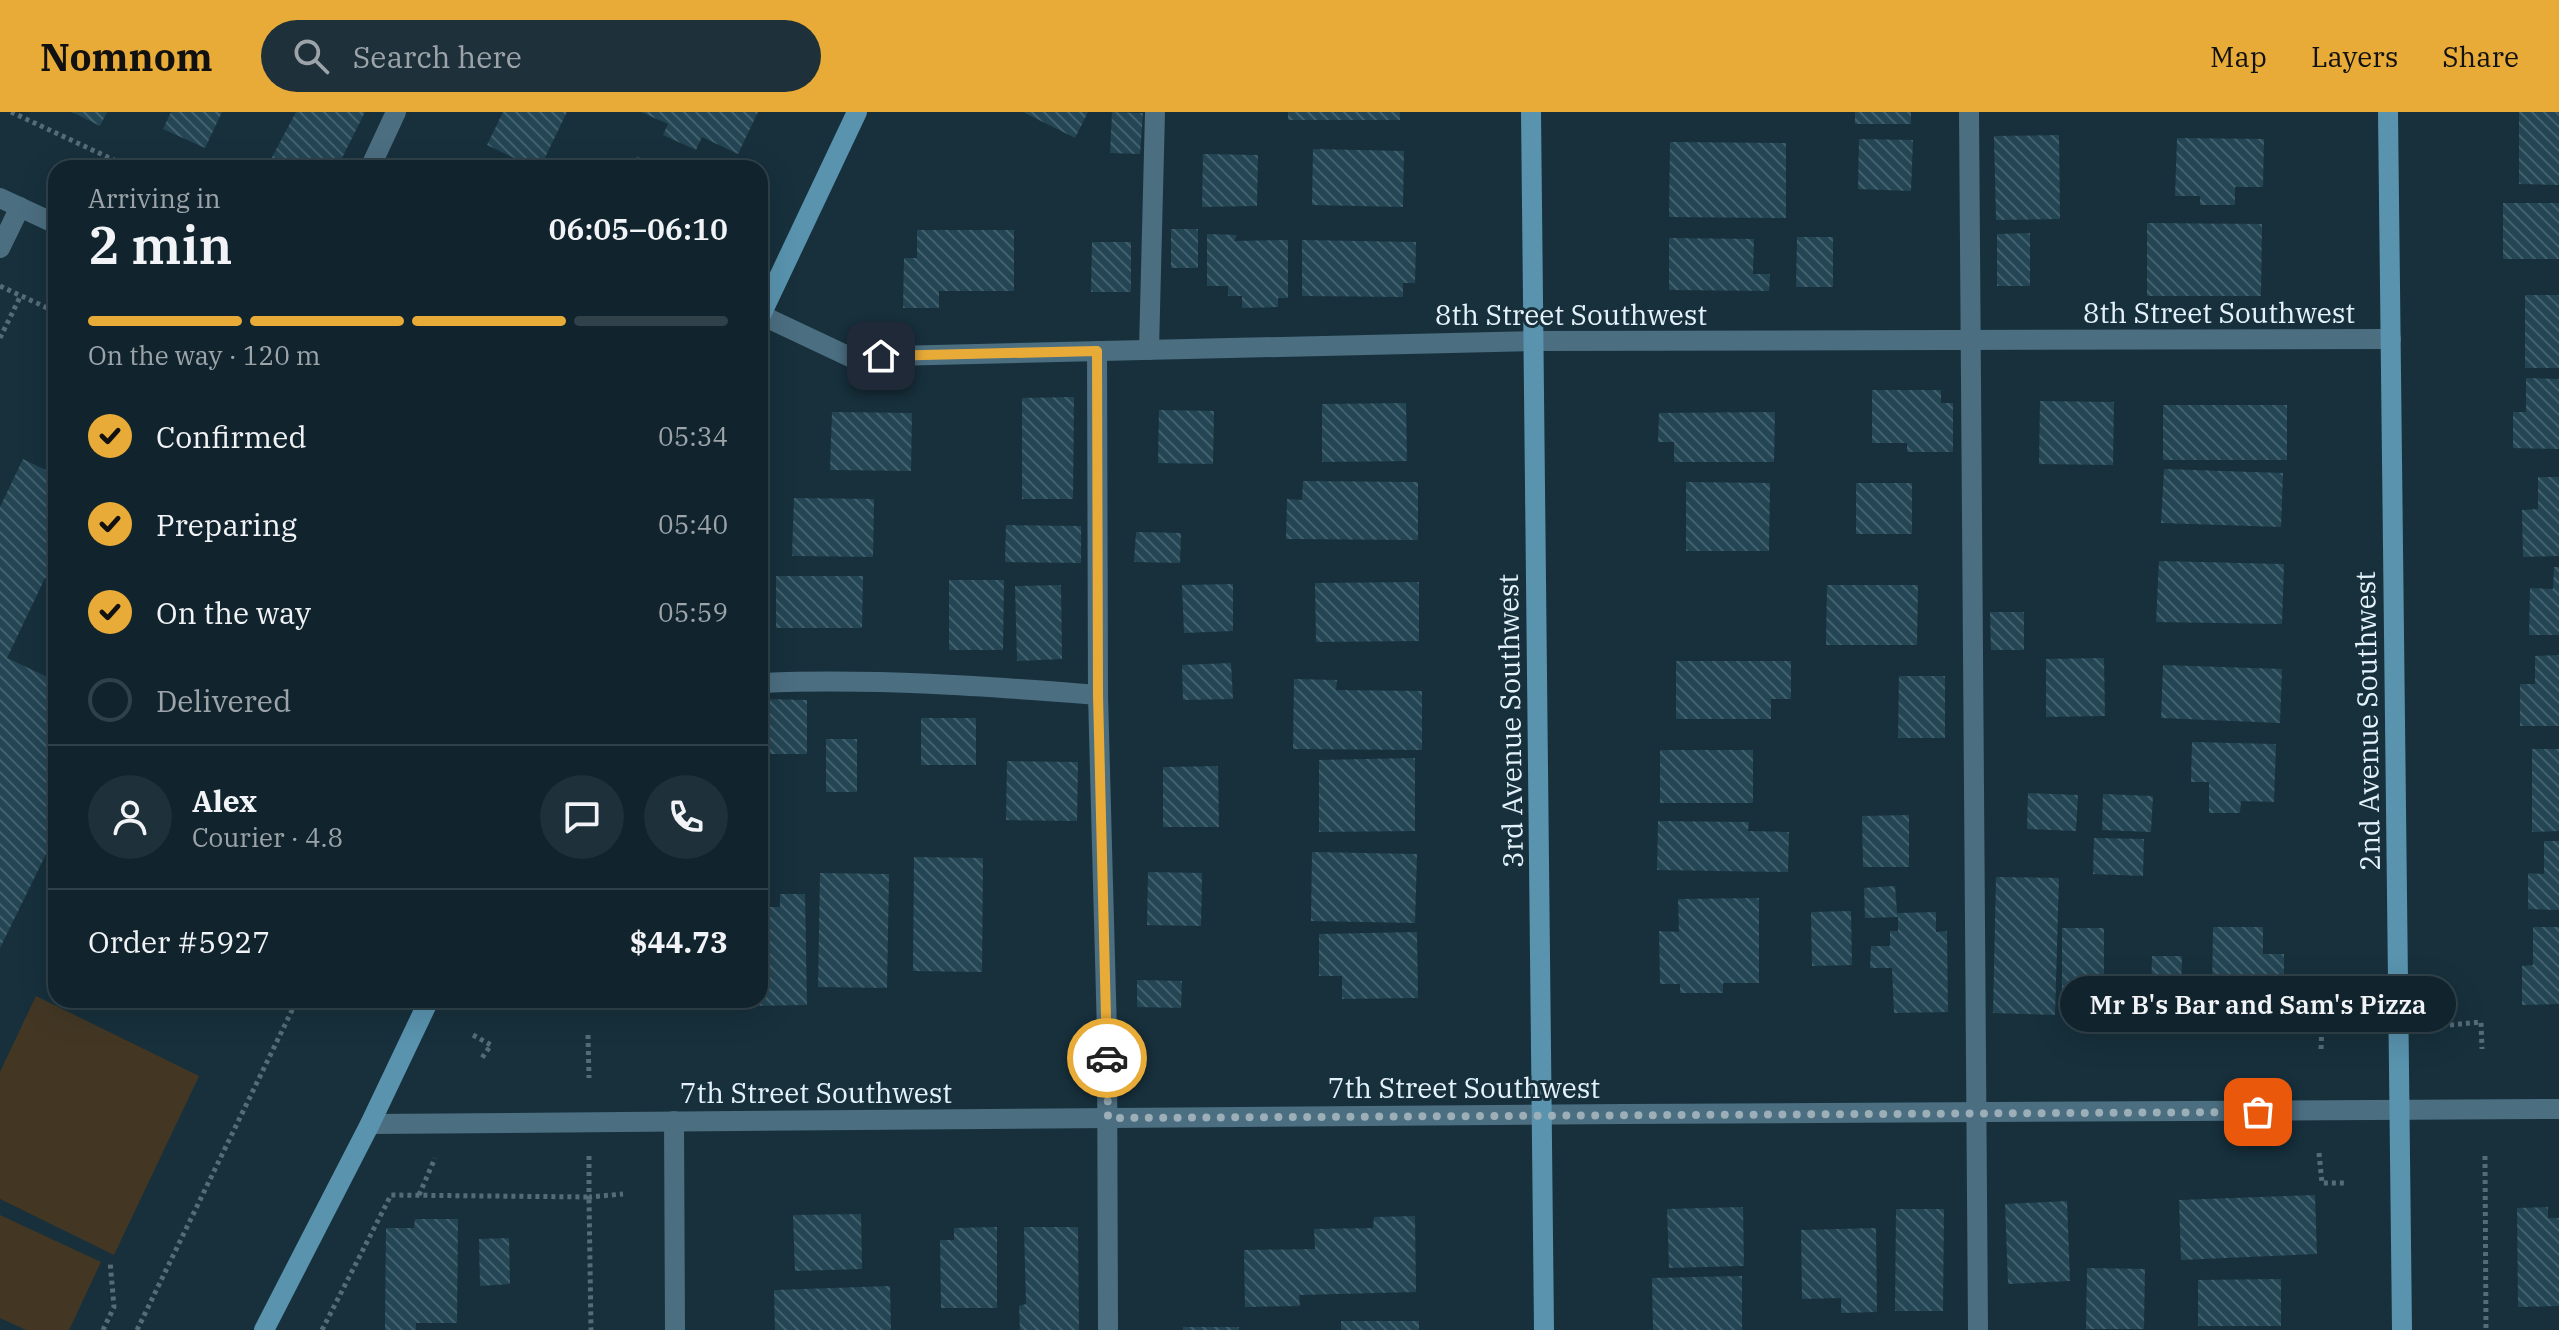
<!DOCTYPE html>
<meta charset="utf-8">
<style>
:root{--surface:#11242d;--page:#1e3039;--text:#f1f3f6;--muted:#9ca4aa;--line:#304149;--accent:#e8ab37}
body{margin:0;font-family:"IBM Plex Serif",serif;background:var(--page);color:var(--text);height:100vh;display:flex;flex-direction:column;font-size:30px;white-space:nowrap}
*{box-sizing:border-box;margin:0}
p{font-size:26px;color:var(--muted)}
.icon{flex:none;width:44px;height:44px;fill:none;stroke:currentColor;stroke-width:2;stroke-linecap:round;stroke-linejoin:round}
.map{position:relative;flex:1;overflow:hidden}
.side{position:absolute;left:48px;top:48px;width:720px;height:848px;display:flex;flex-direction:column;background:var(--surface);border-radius:24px;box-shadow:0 8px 32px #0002,0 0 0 2px var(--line)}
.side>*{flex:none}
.pin{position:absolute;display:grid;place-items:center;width:68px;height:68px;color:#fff;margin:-34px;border-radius:16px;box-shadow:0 4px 12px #0006}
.courier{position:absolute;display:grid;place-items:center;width:80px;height:80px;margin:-40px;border:6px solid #e8ab37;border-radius:50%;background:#fff;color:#222;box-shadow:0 2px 10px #0007}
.bubble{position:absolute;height:56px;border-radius:28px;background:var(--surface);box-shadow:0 8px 32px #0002,0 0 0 2px var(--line);font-size:26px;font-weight:600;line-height:56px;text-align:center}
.overview em{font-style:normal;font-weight:600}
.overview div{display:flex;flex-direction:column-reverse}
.overview{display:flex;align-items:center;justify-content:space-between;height:136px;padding:0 40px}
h1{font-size:52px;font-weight:600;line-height:60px}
.bar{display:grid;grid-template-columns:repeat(4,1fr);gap:12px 8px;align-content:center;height:96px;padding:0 40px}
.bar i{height:10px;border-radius:6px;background:var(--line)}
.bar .on{background:var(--accent)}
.bar p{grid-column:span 4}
.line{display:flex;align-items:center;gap:20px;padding:0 40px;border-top:2px solid var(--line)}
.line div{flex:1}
.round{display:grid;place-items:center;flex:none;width:84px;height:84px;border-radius:42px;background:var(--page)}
ol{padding:0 40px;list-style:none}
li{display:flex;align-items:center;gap:24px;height:88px}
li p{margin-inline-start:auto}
li .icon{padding:8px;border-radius:50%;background:var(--accent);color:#111;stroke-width:4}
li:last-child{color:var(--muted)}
li i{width:44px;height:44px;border:4px solid var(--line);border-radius:50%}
header{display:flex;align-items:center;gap:48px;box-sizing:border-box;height:112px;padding:0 40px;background:var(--accent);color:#111}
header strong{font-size:38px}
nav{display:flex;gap:44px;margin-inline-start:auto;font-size:28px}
.search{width:560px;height:72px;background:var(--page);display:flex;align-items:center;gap:20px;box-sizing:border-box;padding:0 28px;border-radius:44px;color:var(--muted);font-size:30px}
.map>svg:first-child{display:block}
.green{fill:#433724}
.building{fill:url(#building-back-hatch)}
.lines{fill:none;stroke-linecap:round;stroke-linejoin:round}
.path{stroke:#556b76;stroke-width:5;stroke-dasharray:4 4;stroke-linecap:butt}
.service{stroke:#4b6e80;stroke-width:20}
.minor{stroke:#4b6e80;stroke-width:20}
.secondary{stroke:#5993ae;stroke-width:20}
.done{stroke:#9cafb8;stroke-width:8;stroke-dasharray:0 14.4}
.route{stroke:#e8ab37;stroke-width:10}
.labels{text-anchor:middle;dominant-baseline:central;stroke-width:6;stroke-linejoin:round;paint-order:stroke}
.street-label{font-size:28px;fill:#e4f3fb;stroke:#17303c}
</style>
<header>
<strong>Nomnom</strong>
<div class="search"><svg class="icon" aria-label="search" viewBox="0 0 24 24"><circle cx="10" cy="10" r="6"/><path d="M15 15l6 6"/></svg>Search here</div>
<nav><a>Map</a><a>Layers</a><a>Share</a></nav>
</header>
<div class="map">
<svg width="2559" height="1218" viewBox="0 0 2559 1218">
<defs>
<pattern id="building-back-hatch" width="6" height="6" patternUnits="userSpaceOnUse" patternTransform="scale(2)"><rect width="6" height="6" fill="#234554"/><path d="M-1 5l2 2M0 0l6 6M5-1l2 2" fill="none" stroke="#43606e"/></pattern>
</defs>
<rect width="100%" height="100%" fill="#17303c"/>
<!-- green -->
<g class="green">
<path d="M36,884L199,964L114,1143L0,1087V960Z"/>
<path d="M0,1103L101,1150L69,1218H26L0,1206Z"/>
</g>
<!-- building -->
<g class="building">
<path d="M72,0H107L100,14Z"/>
<path d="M171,0H222L205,36L163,17Z"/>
<path d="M296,0H365L337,56H280L270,49Z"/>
<path d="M503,0H567L540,56H535L487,33Z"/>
<path d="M641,0H758L738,42L702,25L696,38L663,23L668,12Z"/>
<path d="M1023,0H1088L1075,26Z"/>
<path d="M1112,0L1143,1L1140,42L1110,41Z"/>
<rect x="1288" y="0" width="112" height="8"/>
<rect x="1855" y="0" width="56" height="12"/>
<path d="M2519,0H2559V73L2519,72Z"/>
<path d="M2059,23L2060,107L1996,108L1994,24Z"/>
<path d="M2177,26L2264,27L2263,75H2235V93H2200V84H2175Z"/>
<path d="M1859,27L1913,28L1911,79L1858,77Z"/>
<path d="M1670,30L1786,31V106L1669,105Z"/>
<path d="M1313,37L1404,39L1403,95L1312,93Z"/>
<path d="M1203,42L1258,43L1257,94L1202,95Z"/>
<path d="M637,44L661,56H631Z"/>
<rect x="2503" y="91" width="56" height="56"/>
<path d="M2147,111L2262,112L2261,184H2147Z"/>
<rect x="1171" y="117" width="27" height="39"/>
<path d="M917,118H1014V179H939V196H903L904,146H917Z"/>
<path d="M2030,121V174H1997V122Z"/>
<path d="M1207,122L1237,123L1234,129L1288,128V186H1278V195L1242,196V184H1228V174H1207Z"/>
<path d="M1797,125H1833V175H1796Z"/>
<path d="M1669,126L1754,127L1753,162H1770L1769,179L1669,178Z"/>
<path d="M1302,128L1416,130L1415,171H1403V185L1302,184Z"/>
<path d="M1092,130H1131V180H1091Z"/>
<rect x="2525" y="183" width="34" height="73"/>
<path d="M2526,266L2559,267V337L2513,336V300H2526Z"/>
<path d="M1872,278H1941V291H1953V340H1907V331H1872Z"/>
<path d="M1074,285L1073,387H1022V286Z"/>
<path d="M2040,289L2114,290L2113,353L2039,352Z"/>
<path d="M1406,291L1407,349L1322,350V292Z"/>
<rect x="2163" y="293" width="124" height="55"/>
<path d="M1159,298L1214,299L1213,352L1158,351Z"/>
<path d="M832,300L912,301L911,359L830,358Z"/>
<path d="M1775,300L1774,350H1674V330H1658L1659,301Z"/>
<path d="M23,347L56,363V472L45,466L7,546L56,569V733L49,736L0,836V395Z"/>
<path d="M2164,357L2283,361L2281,415L2161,411Z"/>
<path d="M2538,365H2559V444L2523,445L2522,398L2538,397Z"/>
<path d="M1303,369L1418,370V428L1286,427L1287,387L1302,388Z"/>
<path d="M1686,370L1770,371L1769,439H1686Z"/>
<rect x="1856" y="371" width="56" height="51"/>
<path d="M794,386L874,387L873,445L792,444Z"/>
<path d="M1006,413L1081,414V451L1005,450Z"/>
<path d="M1136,420L1181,421L1180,451L1134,450Z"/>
<path d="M2159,449L2284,452L2282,512L2156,510Z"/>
<path d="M2554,455H2559V523H2529L2530,476L2553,477Z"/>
<path d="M776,464H863L862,516H776Z"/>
<path d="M949,468H1004L1003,538H949Z"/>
<path d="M1419,470V529L1316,530L1315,471Z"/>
<path d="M1233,472V519L1184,521L1182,473Z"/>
<path d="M1061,473L1062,547L1017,549L1015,474Z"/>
<path d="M1827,473H1918L1917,533H1826Z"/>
<path d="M1990,500H2024V538H1991Z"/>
<path d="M2559,543V614H2520V572H2535V544Z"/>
<path d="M2104,546L2105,604L2046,605V547Z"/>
<path d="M1676,549H1791V587H1771V607H1676Z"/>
<path d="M1231,551L1233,587L1183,588L1182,553Z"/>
<path d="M2163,553L2282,557L2280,611L2161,606Z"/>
<path d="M1899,564H1945V626H1898Z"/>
<path d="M1294,567L1337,568L1336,578L1422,579V638L1293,637Z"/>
<path d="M760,587L807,588V642H760Z"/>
<rect x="921" y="606" width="55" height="47"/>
<rect x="826" y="627" width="31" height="53"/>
<path d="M2192,630L2276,632L2274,690L2241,689L2240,701H2209V670H2191Z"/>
<path d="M2532,637H2559V719L2532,720Z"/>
<rect x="1660" y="638" width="93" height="53"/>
<path d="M1415,646V719L1319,720V648Z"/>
<path d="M1007,649L1078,650L1077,709L1006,708Z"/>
<path d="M1218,654L1219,715H1163V655Z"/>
<path d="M2028,681L2078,683L2076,719L2027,717Z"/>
<path d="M2103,682L2153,684L2151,720L2102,718Z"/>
<path d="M1909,703V755H1863L1862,704Z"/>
<path d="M1658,709L1749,710L1748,719L1789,720L1788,760L1657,758Z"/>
<path d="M2094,726L2144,727L2143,764L2093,762Z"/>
<path d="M2544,729H2559V798L2528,797V761L2544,762Z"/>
<path d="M1312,740L1417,742L1415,811L1311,809Z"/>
<path d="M914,745L983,746L982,860L913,859Z"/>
<path d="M1148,760L1202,761L1201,814L1147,813Z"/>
<path d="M820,761L889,762L887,876L818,875Z"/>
<path d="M1996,765L2059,766L2055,903L1993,901Z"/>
<path d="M1895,774L1897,801L1936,800V820L1947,819L1948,900L1894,901L1892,856H1870L1871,834H1890V819H1898V805L1865,806L1864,776Z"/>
<path d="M780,782H805L807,893L739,894V888H760V795H780Z"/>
<path d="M1759,786V871H1723V881H1680V872H1660L1659,819L1679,820L1678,787Z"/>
<path d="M1851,799L1852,853L1812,854L1811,800Z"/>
<path d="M2213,815H2263V842H2284V887H2274V899H2221L2222,885H2212Z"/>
<path d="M2533,815H2559V892L2522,893V854L2533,853Z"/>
<rect x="2062" y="816" width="42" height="69"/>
<path d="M1417,820L1418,886L1342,887V864H1319V822Z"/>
<path d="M2152,844H2182L2181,883H2151Z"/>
<path d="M1137,868L1182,869L1181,896L1137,895Z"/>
<path d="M2315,1083L2317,1142L2181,1148L2179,1088Z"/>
<path d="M2067,1089L2070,1169L2008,1172L2005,1092Z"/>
<path d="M1743,1095L1744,1154L1669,1156L1667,1097Z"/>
<path d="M2548,1095V1106H2559V1194L2518,1195L2517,1096Z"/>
<path d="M1896,1097H1944L1943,1199H1895Z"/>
<path d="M861,1102L862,1157L795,1159L793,1103Z"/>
<path d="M1415,1104L1416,1180L1299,1183L1300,1194L1245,1195L1244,1138L1315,1137L1314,1117L1373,1116L1374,1105Z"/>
<path d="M415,1107H458L457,1211H416V1218H385L386,1116H414Z"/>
<path d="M997,1115V1196H941L940,1128H954V1116Z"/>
<path d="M1024,1115H1078L1079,1218H1020L1019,1194L1026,1192Z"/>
<path d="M1876,1116L1877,1200L1841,1201V1186L1802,1187L1801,1118Z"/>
<path d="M509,1126L510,1172L480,1174L479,1127Z"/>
<path d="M2087,1156L2145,1157L2144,1217H2086Z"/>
<path d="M1742,1164V1218H1653L1652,1166Z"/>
<path d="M2281,1167V1214H2198V1168Z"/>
<path d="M890,1174L891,1218H775L774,1178Z"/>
<rect x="1341" y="1209" width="78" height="9"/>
<rect x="1183" y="1215" width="56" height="3"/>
</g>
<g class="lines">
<!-- path -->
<g class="path">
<path d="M11,0L131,56"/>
<path d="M0,174L56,200"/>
<path d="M0,226L21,183"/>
<path d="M370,888L373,889"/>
<path d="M2450,913L2481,910L2482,937"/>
<path d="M473,923L491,933L482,946"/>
<path d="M588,923L589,966"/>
<path d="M2321,937L2322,911L2348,912"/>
<path d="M2319,1041L2322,1071H2347"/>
<path d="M589,1044V1085L623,1082"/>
<path d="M2485,1044L2486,1218"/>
<path d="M419,1083L435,1046"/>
<path d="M103,1218L114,1195L110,1149"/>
<path d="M137,1218L297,888"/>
<path d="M322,1218L391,1083L589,1085L591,1218"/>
</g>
<!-- service -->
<g class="service">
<path d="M1969,0L1978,1218"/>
<path d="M370,56L396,0"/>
<path d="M0,136L20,95"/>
<path d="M1149,238L1155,0"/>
<path d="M1097,239L1098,583L1107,922L1108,1218"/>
<path d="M760,571C873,566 985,574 1098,583"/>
</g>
<!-- minor -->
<g class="minor">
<path d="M0,86L56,112"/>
<path d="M761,203L850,245L1533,229L2391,227"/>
<path d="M674,1009L675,1218"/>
<path d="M370,1012L1624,1002L2559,997"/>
</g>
<!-- secondary -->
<g class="secondary">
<path d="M1531,0L1544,1218"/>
<path d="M2388,0L2402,1218"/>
<path d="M760,205L857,0"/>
<path d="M264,1218L370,1012L429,888"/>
</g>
</g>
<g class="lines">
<!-- done -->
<path class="done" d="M1107,946L1108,1006L2258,1000"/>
<!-- route -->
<path class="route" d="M881,244L1097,239L1098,583L1107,946"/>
</g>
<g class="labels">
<!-- street labels -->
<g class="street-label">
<text x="2219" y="200">8th Street Southwest</text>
<text x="1571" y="202">8th Street Southwest</text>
<text transform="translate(1510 609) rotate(-91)">3rd Avenue Southwest</text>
<text transform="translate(2367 609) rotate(-91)">2nd Avenue Southwest</text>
<text x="1464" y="975">7th Street Southwest</text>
<text x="816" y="980">7th Street Southwest</text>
</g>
</g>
</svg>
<div class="pin" style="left:2258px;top:1000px;background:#ea580c"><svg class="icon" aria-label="bag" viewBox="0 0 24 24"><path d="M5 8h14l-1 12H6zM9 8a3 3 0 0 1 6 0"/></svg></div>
<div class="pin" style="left:881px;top:244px;background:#1f2937"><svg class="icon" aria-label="home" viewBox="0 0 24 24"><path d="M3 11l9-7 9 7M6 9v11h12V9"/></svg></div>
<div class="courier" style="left:1107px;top:946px"><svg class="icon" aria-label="car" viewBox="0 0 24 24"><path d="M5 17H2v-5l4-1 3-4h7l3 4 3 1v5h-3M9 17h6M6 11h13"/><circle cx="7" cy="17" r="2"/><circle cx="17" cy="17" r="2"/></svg></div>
<div class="bubble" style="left:2060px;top:864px;width:396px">Mr B's Bar and Sam's Pizza</div>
<section class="side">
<div class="overview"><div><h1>2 min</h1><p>Arriving in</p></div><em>06:05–06:10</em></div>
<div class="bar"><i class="on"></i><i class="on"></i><i class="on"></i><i></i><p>On the way · 120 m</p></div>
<ol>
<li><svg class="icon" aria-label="check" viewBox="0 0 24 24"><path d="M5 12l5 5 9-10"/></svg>Confirmed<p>05:34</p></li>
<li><svg class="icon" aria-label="check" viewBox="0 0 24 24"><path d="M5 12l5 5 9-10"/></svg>Preparing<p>05:40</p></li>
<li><svg class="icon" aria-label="check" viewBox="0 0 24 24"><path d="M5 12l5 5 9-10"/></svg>On the way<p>05:59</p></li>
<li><i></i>Delivered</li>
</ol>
<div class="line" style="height:144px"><a class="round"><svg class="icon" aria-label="person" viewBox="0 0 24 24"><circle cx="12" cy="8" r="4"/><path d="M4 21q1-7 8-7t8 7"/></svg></a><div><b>Alex</b><p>Courier · 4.8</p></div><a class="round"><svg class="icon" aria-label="chat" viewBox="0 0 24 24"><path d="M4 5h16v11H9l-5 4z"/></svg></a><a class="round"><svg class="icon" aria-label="phone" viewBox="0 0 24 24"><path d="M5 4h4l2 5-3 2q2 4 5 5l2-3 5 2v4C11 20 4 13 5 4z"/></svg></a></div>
<div class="line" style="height:104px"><div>Order #5927</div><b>$44.73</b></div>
</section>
</div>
